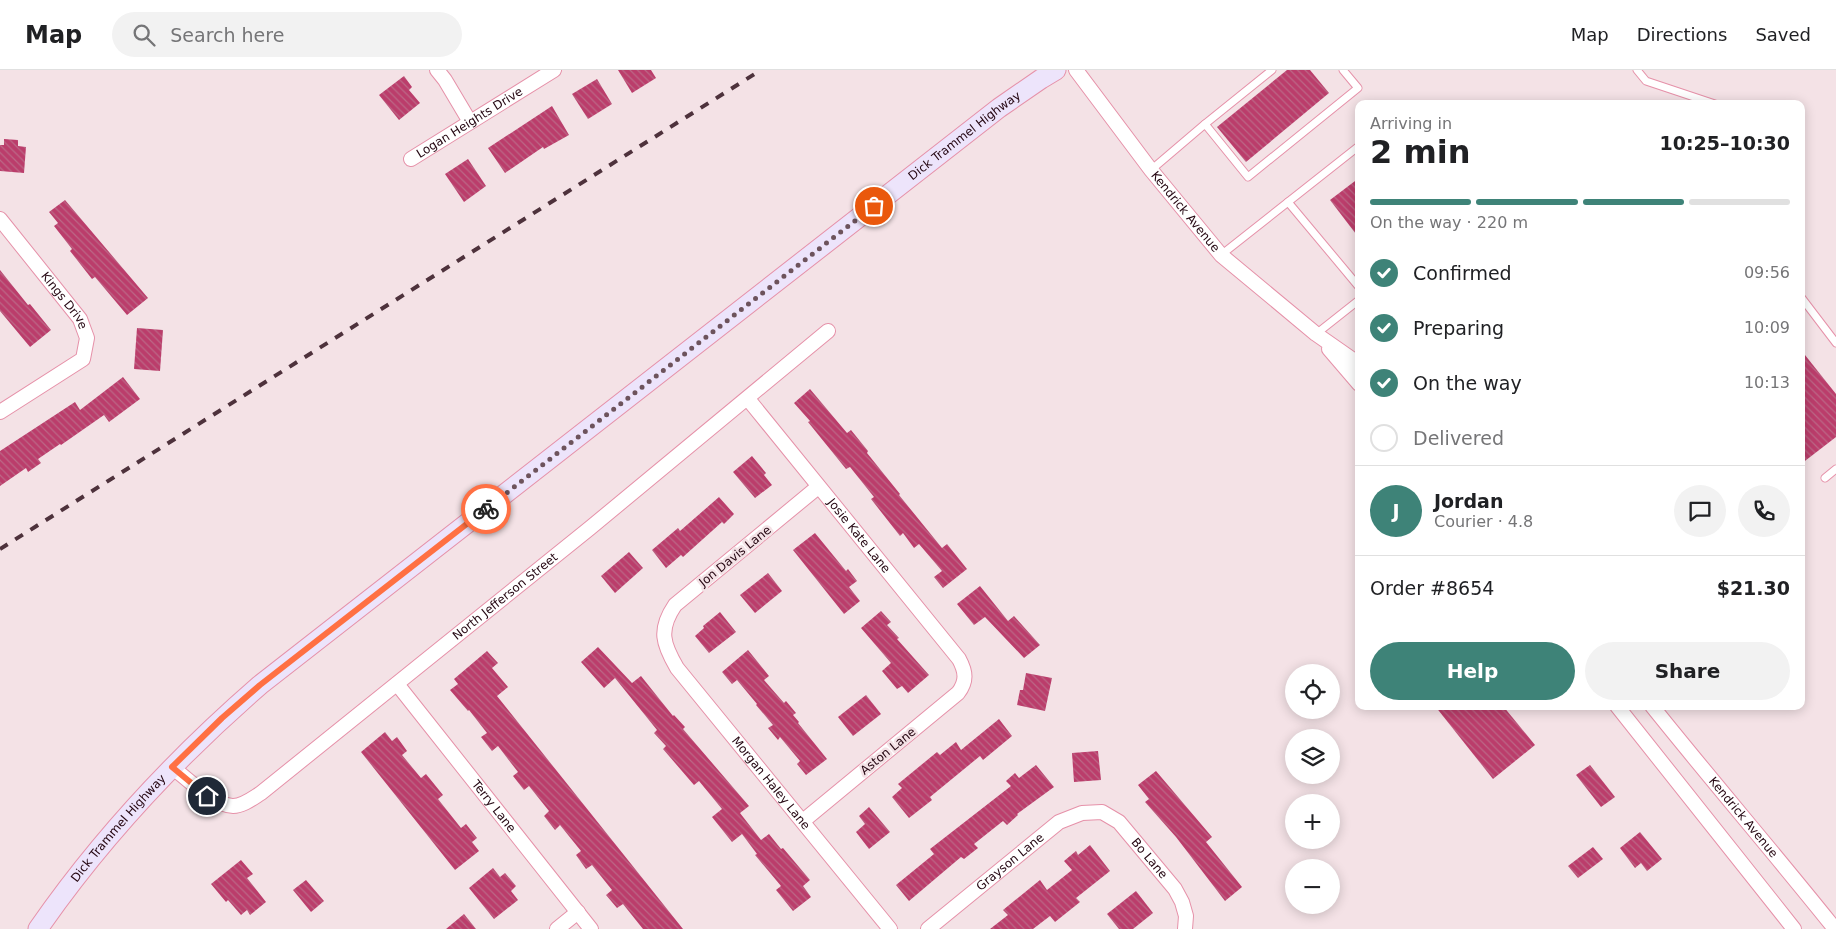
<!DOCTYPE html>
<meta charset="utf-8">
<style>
:root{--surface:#fff;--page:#f2f2f2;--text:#202124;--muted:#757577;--line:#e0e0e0;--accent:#3e8378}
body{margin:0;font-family:"DejaVu Sans",sans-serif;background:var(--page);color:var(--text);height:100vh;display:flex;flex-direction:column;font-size:19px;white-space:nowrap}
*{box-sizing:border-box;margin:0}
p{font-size:16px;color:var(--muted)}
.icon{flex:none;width:28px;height:28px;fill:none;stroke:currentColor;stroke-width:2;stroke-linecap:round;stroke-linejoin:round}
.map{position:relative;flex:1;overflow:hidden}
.drawer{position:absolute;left:1355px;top:30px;width:450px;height:610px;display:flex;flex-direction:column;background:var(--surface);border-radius:10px;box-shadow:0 2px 12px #0003}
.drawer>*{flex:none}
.tools{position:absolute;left:1285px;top:594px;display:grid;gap:10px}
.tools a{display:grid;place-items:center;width:55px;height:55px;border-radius:50%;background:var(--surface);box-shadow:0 2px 12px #0003;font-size:25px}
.pin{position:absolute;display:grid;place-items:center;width:42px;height:42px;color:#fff;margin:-21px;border:2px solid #fff;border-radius:50%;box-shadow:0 1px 5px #0007}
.courier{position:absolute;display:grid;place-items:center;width:50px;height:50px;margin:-25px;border:4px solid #ff7043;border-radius:50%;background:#fff;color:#222;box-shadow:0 1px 6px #0007}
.head em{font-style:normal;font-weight:700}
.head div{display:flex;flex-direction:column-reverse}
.head{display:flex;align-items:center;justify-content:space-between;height:85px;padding:0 15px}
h1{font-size:32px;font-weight:700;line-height:38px}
.bar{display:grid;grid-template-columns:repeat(4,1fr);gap:8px 5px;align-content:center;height:60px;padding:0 15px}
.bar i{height:6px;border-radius:4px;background:var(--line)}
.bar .selected{background:var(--accent)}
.bar p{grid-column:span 4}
.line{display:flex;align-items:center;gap:12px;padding:0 15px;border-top:1px solid var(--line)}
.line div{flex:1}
.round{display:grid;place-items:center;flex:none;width:52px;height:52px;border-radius:26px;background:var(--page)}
ol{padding:0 15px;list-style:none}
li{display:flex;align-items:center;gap:15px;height:55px}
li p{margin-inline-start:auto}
li .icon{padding:5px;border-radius:50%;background:var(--accent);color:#fff;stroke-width:4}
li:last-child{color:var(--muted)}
li i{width:28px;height:28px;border:2px solid var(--line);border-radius:50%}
.cta{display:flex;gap:10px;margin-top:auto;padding:10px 15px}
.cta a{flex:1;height:58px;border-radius:30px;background:var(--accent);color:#fff;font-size:20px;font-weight:700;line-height:58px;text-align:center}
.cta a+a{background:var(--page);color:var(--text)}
header{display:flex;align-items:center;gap:30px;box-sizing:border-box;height:70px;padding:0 25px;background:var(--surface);border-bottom:1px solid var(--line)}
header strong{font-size:24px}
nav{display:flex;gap:28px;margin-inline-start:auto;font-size:18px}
.search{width:350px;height:45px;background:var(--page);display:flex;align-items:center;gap:12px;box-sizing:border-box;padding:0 18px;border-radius:28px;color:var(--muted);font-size:19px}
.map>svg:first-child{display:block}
.building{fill:url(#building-back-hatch)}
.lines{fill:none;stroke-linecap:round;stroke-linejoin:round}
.service-casing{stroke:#e691a9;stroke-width:9}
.minor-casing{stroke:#e691a9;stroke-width:16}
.secondary-casing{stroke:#e691a9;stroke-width:21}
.service{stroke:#fff;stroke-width:7}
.minor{stroke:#fff;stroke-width:14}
.secondary{stroke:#ede4fb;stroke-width:19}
.rail{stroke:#4e323c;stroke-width:4;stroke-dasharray:9 9;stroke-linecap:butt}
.done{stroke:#6d535c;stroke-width:5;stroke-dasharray:0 9}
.route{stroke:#ff7043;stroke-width:6}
.labels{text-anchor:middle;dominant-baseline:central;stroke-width:5;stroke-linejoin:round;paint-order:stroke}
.street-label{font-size:12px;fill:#240611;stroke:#f4e2e6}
</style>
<header>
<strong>Map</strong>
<div class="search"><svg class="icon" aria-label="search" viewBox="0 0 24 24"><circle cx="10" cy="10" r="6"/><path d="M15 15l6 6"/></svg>Search here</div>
<nav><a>Map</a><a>Directions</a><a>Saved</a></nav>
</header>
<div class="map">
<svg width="1836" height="859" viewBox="0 0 1836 859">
<defs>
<pattern id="building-back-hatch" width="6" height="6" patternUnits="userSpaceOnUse" patternTransform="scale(1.25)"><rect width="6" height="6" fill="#bb3d6b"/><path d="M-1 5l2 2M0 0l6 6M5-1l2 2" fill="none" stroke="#bc6786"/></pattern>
</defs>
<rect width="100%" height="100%" fill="#f4e2e6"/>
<!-- building -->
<g class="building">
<path d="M618,0H651L656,8L632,23Z"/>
<path d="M1287,0H1310L1329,23L1246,92L1217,57Z"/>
<path d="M404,6L412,17L409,20L420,33L399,50L379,25Z"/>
<path d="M597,9L612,34L588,49L572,24Z"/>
<path d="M552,36L569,65L544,79L543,77L505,103L488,78Z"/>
<path d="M4,69L18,70V76L26,77L24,103L0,101V75H4Z"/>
<path d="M468,89L486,116L464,132L445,104Z"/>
<path d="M1359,108V168L1330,130Z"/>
<path d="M65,130L148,228L127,245L95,207L92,209L70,181L72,179L54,156L58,153L49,142Z"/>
<path d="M0,200L28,235L30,234L51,260L30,277L0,241Z"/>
<path d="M137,258L163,260L160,301L134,299Z"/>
<path d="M1801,280L1836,324V367L1801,394Z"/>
<path d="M123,307L140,329L109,352L104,345L61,375L60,374L38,389L41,393L28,402L26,398L0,416V381L75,332L80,340Z"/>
<path d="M810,319L847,363L851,360L868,381L867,383L900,424L899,425L942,478L947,474L967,499L943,518L934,507L942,501L919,474L914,478L903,463L900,466L871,429L874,427L850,397L846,399L808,352L810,351L794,333Z"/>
<path d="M752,386L766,403L764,405L772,415L755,428L733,402Z"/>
<path d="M719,427L734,444L724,454L722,452L683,487L681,485L666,498L652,480L678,458L680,461Z"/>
<path d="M815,463L846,501L848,499L857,511L849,517L860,531L844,544L793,480Z"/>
<path d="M629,482L643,498L615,523L601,506Z"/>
<path d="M768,503L782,521L755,543L740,525Z"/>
<path d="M980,516L1008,551L1014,546L1040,575L1024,588L985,547L974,555L957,534Z"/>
<path d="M881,541L891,552L887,555L899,568L897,569L929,605L908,623L902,616L897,619L882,601L891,593L861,558Z"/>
<path d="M720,542L736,562L709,583L695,566L704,558L703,556Z"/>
<path d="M598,577L632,613L641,606L673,646L674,645L685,657L683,659L749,736L740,743L761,770L769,764L781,779L783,778L810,810L803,816L811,827L793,841L776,820L781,816L755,785L757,784L742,764L732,772L712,747L722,739L699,711L694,715L663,679L666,676L654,663L657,660L615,608L604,618L581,592Z"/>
<path d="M748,580L769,606L764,610L784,633L786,631L796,643L793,645L799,652L798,653L827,689L806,705L797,694L800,691L780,667L778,670L768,658L773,655L756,635L757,634L737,610L732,614L722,602Z"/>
<path d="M487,581L498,593L492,598L508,617L497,626L683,859H643L623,834L617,838L606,825L612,820L592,795L586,799L576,785L581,781L560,755L555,760L544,746L549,741L529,716L524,720L513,706L518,702L511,693L498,676L492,681L481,667L487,663L469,640L468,641L450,620L458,614L454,609Z"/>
<path d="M1026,603L1052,608L1045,641L1017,635L1020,620H1023Z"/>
<path d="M866,625L881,644L853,666L838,647Z"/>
<path d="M1435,636H1503L1535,675L1493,709Z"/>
<path d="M999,649L1012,666L983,690L980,686L930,727L932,730L909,748L892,727L902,718L898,714L937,682L940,685L956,672L961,680Z"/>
<path d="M385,662L392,671L397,667L407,681L402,685L421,708L426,704L443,725L438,729L461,758L466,754L477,768L472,772L479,781L455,800L361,682Z"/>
<path d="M1098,681L1101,710L1074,712L1072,683Z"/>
<path d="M1036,695L1054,717L1017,744L1018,745L1007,755L1003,751L974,774L978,778L964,789L961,787L909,831L896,815L934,784L930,779L1011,716L1006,711L1015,703L1019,708Z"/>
<path d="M1590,695L1615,727L1601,737L1576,705Z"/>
<path d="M1156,701L1212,767L1206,772L1242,817L1225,831L1176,767L1145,732L1149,729L1138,715Z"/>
<path d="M869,737L890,762L869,779L856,762L865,754L859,746Z"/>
<path d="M1640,762L1662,789L1647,801L1641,793L1635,798L1620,778Z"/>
<path d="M1090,775L1110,801L1076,828L1080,832L1055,852L1050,846L1033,859H990L1008,845L1003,840L1040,810L1047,820L1072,800L1064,791L1076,781L1078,785Z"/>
<path d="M1593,777L1603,789L1578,808L1568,796Z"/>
<path d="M241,790L253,804L247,808L266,832L250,845L247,840L241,845L228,830L226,832L211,814Z"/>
<path d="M493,798L500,807L505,803L516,816L511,821L518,830L494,849L469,818Z"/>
<path d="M306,810L324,831L311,842L293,820Z"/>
<path d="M1136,821L1153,843L1133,859H1119L1107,844Z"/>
<path d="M464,844L476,859H446Z"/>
</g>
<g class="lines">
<!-- service casing -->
<g class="service-casing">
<g id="service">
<path d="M1637,0L1646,11L1715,34"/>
<path d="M1205,54L1272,0"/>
<path d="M1151,100L1205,54L1248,107L1358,18L1343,0"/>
<path d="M1288,132L1359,217"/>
<path d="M1221,185L1359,76"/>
<path d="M1801,227L1836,273"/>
<path d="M1316,264L1359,230"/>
<path d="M1825,408L1836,399"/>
</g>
</g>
<!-- minor casing -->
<g class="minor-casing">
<g id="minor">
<path d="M437,0L445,10L470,52"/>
<path id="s1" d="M1076,0L1151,100L1221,185L1316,264L1359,294"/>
<path id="s2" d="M411,89L554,0"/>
<path id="s3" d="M0,149L80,249L87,268L83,289L0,342"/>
<path d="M1329,279L1359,314"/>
<path id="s4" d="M748,329L959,589C966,602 967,611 958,623L803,751"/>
<path id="s5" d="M818,417L675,535C658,560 663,574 677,598L890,859"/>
<path id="s6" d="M397,614L591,859"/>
<path d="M1617,636L1794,859"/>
<path id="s7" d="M1652,636C1712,711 1775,784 1835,859"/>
<path id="s8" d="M172,697C186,708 215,736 233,736C243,736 253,728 261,723L590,458L828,261"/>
<path d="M557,859L578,842"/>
<path id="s9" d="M928,859L1059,752L1082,743L1102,742L1119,752L1175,819L1182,832L1186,846L1185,859"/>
</g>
</g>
<!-- secondary casing -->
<g class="secondary-casing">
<g id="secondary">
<path id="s10" d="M38,859C101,768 176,688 260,615L999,38L1041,9L1056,0"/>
</g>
</g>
<!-- service -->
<use href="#service" class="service"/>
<!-- minor -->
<use href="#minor" class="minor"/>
<!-- secondary -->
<use href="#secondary" class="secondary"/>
<!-- rail -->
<path class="rail" d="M0,479L761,0"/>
</g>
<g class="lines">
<!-- done -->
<path class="done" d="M486,439L874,136"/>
<!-- route -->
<path class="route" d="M207,726L172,697L222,648L260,615L486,439"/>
</g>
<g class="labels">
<!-- street labels -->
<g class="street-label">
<text stroke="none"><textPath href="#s2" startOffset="69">Logan Heights Drive</textPath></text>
<text stroke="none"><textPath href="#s10" startOffset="1224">Dick Trammel Highway</textPath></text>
<text stroke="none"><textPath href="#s1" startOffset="179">Kendrick Avenue</textPath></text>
<text stroke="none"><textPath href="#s3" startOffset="104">Kings Drive</textPath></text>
<text stroke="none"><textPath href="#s4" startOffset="176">Josie Kate Lane</textPath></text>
<text transform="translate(735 486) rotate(-39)">Jon Davis Lane</text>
<text stroke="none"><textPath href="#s8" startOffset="418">North Jefferson Street</textPath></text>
<text transform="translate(888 681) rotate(-39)">Aston Lane</text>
<text stroke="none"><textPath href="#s5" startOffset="402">Morgan Haley Lane</textPath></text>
<text stroke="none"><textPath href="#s6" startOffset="156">Terry Lane</textPath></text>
<text stroke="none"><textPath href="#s7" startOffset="144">Kendrick Avenue</textPath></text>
<text stroke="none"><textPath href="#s10" startOffset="129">Dick Trammel Highway</textPath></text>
<text stroke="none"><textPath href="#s9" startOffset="281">Bo Lane</textPath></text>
<text stroke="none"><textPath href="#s9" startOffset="106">Grayson Lane</textPath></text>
</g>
</g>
</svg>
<div class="tools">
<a><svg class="icon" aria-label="locate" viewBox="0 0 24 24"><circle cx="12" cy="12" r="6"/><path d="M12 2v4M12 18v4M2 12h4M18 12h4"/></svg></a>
<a><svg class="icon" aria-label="layers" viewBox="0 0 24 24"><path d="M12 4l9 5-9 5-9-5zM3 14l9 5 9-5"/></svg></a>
<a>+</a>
<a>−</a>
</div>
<div class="pin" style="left:874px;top:136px;background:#ea580c"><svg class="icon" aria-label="bag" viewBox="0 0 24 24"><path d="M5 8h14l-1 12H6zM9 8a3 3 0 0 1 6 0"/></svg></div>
<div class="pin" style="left:207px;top:726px;background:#1f2937"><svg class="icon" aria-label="home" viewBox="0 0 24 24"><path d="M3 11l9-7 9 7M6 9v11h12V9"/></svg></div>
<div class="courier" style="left:486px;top:439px"><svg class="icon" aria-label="bike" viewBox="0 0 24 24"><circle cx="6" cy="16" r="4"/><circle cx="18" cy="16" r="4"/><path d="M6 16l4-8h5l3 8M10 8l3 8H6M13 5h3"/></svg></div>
<section class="drawer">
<div class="head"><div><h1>2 min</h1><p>Arriving in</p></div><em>10:25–10:30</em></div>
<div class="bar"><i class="selected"></i><i class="selected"></i><i class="selected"></i><i></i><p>On the way · 220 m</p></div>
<ol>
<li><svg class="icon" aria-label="check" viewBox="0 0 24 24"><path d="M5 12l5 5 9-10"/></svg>Confirmed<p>09:56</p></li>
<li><svg class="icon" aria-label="check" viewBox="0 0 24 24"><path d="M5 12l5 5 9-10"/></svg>Preparing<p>10:09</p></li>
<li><svg class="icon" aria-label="check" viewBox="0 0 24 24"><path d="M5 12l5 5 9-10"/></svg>On the way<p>10:13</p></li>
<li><i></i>Delivered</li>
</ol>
<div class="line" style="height:90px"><b class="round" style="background:var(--accent);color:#fff">J</b><div><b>Jordan</b><p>Courier · 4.8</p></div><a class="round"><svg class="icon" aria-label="chat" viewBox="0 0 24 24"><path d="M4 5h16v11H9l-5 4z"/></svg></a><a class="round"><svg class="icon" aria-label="phone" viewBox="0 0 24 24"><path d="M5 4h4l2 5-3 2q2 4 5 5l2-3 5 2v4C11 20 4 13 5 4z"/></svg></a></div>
<div class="line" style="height:65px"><div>Order #8654</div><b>$21.30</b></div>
<div class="cta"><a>Help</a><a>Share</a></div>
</section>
</div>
